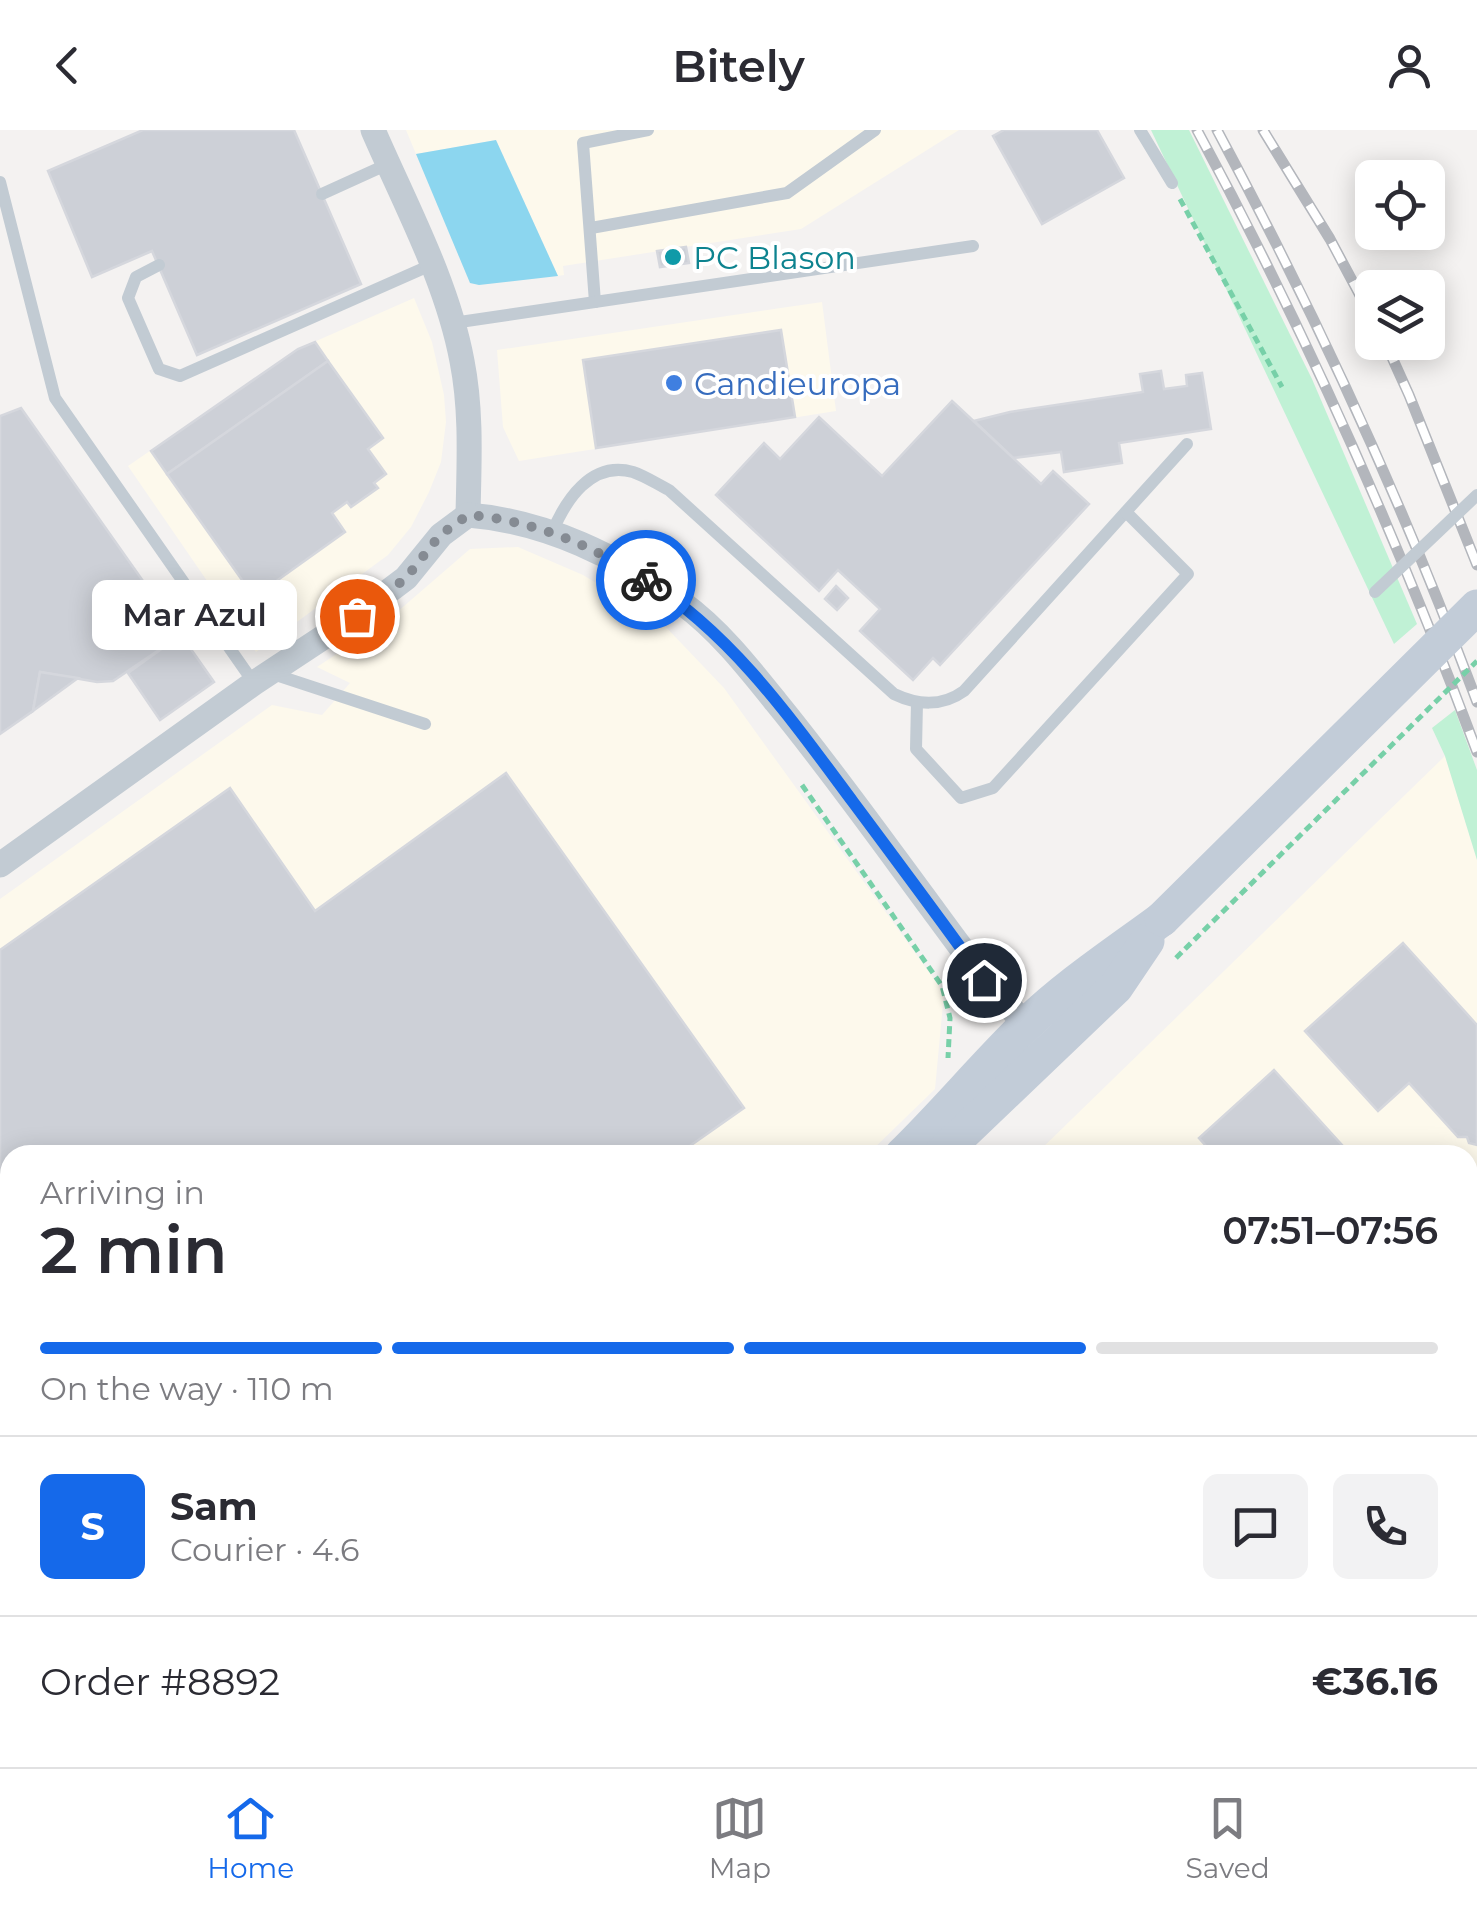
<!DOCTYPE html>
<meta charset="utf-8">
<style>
:root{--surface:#fff;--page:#f2f2f3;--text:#2b2b33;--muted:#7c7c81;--line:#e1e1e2;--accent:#1569ea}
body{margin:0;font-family:Montserrat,sans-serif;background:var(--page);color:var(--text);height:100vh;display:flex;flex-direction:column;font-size:38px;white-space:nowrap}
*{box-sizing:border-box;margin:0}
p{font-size:32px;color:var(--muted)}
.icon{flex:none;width:55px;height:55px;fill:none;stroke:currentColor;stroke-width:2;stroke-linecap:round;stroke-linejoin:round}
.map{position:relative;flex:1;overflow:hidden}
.side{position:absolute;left:0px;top:1015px;width:1478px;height:622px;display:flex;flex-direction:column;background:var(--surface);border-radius:30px 30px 0 0;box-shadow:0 5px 25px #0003}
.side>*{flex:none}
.fabs{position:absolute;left:1355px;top:30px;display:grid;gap:20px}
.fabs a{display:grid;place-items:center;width:90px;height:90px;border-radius:15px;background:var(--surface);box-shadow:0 5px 25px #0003;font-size:50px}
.pin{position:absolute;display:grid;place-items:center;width:85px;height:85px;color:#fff;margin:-42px;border:5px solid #fff;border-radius:50%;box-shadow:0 2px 10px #0007}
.courier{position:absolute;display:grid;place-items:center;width:100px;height:100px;margin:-50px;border:8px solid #1569ea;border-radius:50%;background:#fff;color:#222;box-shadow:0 2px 12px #0007}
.bubble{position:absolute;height:70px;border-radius:15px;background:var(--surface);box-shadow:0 5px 25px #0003;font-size:32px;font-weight:600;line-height:70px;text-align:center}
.summary em{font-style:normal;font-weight:600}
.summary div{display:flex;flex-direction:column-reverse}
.summary{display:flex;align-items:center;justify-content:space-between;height:170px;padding:0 40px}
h1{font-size:65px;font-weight:600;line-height:75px}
.bar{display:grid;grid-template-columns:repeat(4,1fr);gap:15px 10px;align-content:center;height:120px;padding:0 40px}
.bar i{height:12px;border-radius:8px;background:var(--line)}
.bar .current{background:var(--accent)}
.bar p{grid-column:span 4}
.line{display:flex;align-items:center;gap:25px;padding:0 40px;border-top:2px solid var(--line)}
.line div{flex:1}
.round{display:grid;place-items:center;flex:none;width:105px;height:105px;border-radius:15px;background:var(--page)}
header{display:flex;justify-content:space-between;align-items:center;height:130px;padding:0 40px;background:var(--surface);font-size:45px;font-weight:600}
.tabs{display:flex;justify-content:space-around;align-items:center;height:140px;border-top:2px solid var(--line);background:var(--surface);font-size:28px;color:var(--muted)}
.tabs a{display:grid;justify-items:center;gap:5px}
.tabs .current{color:var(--accent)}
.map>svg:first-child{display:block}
.commercial{fill:#fdf9ec}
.green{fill:#c0f1d5}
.water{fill:#8cd6ef}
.building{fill:#cdd0d7;stroke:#d5d7dd;stroke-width:2.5}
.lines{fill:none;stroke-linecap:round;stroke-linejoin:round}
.path{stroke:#77d0a8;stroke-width:5;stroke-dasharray:8 5;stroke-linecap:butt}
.lane{stroke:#c2cbd3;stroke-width:12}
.street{stroke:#c2cbd3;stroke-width:25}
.secondary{stroke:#c2ccd8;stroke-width:35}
.rail-casing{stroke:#b3b6bc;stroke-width:11}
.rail{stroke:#fff;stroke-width:8;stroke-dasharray:22;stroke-linecap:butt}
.path-bridge{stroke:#77d0a8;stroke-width:5;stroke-dasharray:8 5;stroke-linecap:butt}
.lane-bridge{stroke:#c2cbd3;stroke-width:12}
.secondary-bridge{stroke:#c2ccd8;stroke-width:35}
.done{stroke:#858b93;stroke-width:10;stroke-dasharray:0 18}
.route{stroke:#1569ea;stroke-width:12}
.culture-dot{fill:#0f9aa8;stroke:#fff;stroke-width:4}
.shop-dot{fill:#3f7fe0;stroke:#fff;stroke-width:4}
.labels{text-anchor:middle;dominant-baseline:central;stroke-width:8;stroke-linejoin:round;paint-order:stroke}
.culture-label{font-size:32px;fill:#0d838f;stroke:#fff;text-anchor:start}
.shop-label{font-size:32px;fill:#366cbe;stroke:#fff;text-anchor:start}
</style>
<header><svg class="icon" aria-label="back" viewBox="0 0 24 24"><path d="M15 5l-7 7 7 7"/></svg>Bitely<svg class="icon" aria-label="person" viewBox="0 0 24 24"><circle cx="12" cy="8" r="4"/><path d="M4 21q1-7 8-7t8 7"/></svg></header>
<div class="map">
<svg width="1477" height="1637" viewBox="0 0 1477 1637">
<rect width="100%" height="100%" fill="#f4f2f1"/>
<!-- commercial -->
<g class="commercial">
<path d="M406,0H959L801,99L563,136L564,145L558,146L496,10L416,24Z"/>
<path d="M414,168L432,212L444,265L446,292L441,332L429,362L411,397L388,425L256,522L128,336L298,219Z"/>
<path d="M822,172L836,281L519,331L503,297L497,220Z"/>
<path d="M518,417L583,445L662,493L724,558L944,863L935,959L867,1025H10V1433L0,1440V769L272,575L322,585L350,553L317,537L389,489L470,419Z"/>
<path d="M1445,626L1477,730V1637H406L416,1628H1468V1025H1035Z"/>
</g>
<!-- green -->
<g class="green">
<path d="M1151,0H1189L1312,249L1417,494L1394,514Z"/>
<path d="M1455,580L1477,640V730L1445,626L1432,598Z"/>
<path d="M169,1628H355L362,1637H160Z"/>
</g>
<!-- water -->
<path class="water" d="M496,10L558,146L479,155L470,153L416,24Z"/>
<!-- building -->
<g class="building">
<path d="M143,0H294L361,154L197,225L152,121L92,147L48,41Z"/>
<path d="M1004,0H1097L1124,48L1042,94L993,6Z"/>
<path d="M686,117L689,133L660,137L657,121Z"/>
<path d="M781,200L795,287L596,318L583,230Z"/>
<path d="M315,212L328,231L167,344L151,321L298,219Z"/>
<path d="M328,231L383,308L368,319L386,344L374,353L378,358L351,377L347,372L332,383L345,402L254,467L167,344Z"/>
<path d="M1161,241L1164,259L1187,256L1186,245L1202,243L1211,299L1119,313L1122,333L1064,342L1061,322L1013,328L974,291L1010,282L1143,262L1140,244Z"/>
<path d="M952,271L1041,354L1053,341L1089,374L940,535L933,528L913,550L860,501L880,479L838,440L819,461L716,365L764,313L780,329L819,287L882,346Z"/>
<path d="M21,278L181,505L113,551L97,552L40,542L33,581L0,604V286Z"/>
<path d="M836,456L848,468L837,480L825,469Z"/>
<path d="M181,505L214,552L160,590L128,543Z"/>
<path d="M40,542L78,548L33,581Z"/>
<path d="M506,643L744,978L677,1025H10V1433L0,1440V820L230,658L315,781Z"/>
<path d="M1403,813L1477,895V1015L1469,1013L1467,1007H1458L1409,953L1378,981L1305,901Z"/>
<path d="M1274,940L1351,1025H1214L1199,1008Z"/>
<path d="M1477,1206V1263L1468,1240V1210Z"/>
<path d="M49,1628H167L157,1637H35Z"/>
<path d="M484,1628H498L506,1637H478L476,1634Z"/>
<path d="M582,1628H720L711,1637H592Z"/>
<path d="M1118,1628H1284L1280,1637H1143Z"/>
<path d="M1304,1628H1435L1459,1637H1300Z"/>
</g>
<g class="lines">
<!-- path -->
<g class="path">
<path d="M1180,69L1282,257"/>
<path d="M802,655L942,856L950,888L948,928"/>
<path d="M1176,828L1185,819"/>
</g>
<!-- lane -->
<g class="lane">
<path d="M1140,0L1172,53"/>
<path d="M0,52L55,268L254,553"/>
<path d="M322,64L388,34"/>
<path d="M591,98L787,63L875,0"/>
<path d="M159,135L136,147L128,168L159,239L180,246L431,135"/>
<path d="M595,172L583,13L648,0"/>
<path d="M453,193L973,116"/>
<path d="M552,403C565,371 591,330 633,342C645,346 657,354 669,360L894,564C917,575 942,577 964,561L1187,314"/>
<path d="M270,543L425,594"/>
<path d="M917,572L916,619L961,668L993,658L1188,444L1126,382"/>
<path d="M1468,1091L1477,1082"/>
<path d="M1468,1379L1477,1375"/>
<path d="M1468,1447L1477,1470"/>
<path d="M1468,1600L1477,1608"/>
<path d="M530,1628L539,1637"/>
<path d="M993,1628L1009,1631L1012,1637"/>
<path d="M773,1637L783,1628"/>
</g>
<!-- street -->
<g class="street">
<path d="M373,0C405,74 447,151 462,231C472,282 469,333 468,385"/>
<path d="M468,385C545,391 620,427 682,473C718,499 748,537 776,572C830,638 880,708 931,777C961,818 990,859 1027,895"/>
<path d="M0,735L254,553L357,485L406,448L441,405L468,385"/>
</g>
<!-- secondary -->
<g class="secondary">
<path d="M902,1025C945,983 983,937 1026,895C1067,855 1116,823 1162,789"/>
<path d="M940,1025L1116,857L1147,811"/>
<path d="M401,1628L408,1637"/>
</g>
<!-- rail casing -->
<g class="rail-casing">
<g id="rail">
<path d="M1197,0C1305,200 1398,409 1477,622"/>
<path d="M1217,0C1316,185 1404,375 1477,572"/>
<path d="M1263,0L1330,109L1372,188"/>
<path d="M1385,212L1409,265L1477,435"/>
</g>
</g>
<!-- rail -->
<use href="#rail" class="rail"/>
<!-- path-bridge -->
<path class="path-bridge" d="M1185,819L1477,531"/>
<!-- lane-bridge -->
<path class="lane-bridge" d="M1375,462L1477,365"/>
<!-- secondary-bridge -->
<path class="secondary-bridge" d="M1162,789L1477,477"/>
</g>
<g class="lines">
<!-- done -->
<path class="done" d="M357,486L406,448L440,405L468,385C532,390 591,415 646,450"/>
<!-- route -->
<path class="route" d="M646,450C733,505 792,590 853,672C897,731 941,790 984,850"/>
</g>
<!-- markers -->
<circle class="culture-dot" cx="673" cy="127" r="10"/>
<circle class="shop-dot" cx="674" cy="253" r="10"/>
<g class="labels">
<!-- culture labels -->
<g class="culture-label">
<text x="693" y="127">PC Blason</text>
</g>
<!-- shop labels -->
<g class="shop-label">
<text x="694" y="253">Candieuropa</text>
</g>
</g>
</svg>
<div class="fabs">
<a><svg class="icon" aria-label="locate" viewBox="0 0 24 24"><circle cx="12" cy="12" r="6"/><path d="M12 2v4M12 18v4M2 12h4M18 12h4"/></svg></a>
<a><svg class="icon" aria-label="layers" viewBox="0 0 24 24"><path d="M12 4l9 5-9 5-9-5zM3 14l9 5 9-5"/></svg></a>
</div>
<div class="pin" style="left:357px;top:486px;background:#ea580c"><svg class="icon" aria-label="bag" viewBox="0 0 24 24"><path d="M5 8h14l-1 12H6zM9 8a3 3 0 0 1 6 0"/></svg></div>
<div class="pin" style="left:984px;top:850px;background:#1f2937"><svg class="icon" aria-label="home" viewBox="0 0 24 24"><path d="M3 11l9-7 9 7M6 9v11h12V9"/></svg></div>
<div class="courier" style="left:646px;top:450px"><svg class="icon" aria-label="bike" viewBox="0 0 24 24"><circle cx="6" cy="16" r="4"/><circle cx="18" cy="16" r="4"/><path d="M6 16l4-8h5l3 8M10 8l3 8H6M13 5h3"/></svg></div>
<div class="bubble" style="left:92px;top:450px;width:205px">Mar Azul</div>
<section class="side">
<div class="summary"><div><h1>2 min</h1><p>Arriving in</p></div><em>07:51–07:56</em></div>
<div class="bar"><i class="current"></i><i class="current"></i><i class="current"></i><i></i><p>On the way · 110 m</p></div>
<div class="line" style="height:180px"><b class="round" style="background:var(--accent);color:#fff">S</b><div><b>Sam</b><p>Courier · 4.6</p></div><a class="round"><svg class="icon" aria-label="chat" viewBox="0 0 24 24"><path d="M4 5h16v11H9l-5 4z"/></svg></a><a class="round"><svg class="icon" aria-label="phone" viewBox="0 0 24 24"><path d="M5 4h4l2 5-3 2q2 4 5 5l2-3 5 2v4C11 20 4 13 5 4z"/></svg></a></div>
<div class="line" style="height:130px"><div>Order #8892</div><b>€36.16</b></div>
</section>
</div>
<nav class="tabs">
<a class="current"><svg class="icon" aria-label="home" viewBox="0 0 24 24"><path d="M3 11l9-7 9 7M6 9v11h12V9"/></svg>Home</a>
<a><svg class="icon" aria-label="map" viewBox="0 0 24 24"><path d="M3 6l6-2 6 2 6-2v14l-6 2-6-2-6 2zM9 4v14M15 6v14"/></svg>Map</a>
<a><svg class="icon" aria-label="saved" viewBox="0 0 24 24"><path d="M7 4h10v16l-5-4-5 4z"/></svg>Saved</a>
</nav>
